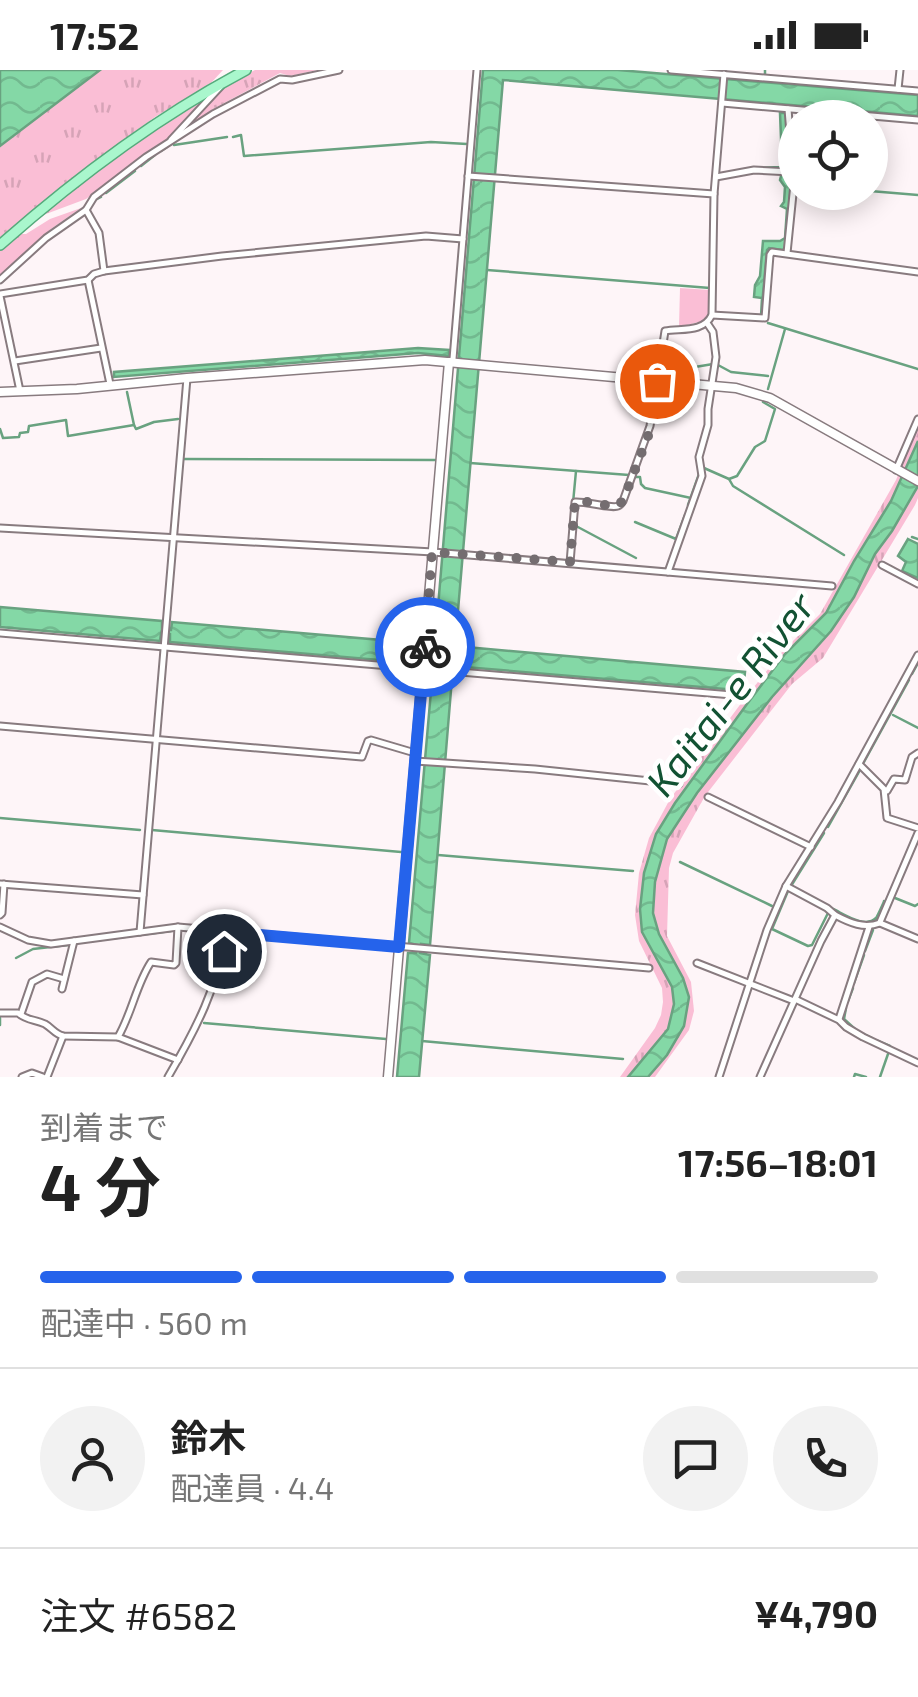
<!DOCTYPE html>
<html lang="ja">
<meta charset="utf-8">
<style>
:root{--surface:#fff;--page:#f2f2f2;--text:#222;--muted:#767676;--line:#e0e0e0;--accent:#2563eb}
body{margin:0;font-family:"Exo 2","Noto Sans JP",sans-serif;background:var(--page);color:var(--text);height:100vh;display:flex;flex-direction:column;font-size:38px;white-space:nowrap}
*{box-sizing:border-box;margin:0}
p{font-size:32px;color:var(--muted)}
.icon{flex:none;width:55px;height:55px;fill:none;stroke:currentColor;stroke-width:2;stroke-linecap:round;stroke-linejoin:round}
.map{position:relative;height:1007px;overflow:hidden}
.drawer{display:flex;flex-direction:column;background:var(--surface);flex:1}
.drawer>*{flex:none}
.fabs{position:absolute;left:778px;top:30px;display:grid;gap:20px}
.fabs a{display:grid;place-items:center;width:110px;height:110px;border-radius:50%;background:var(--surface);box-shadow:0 5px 25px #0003;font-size:50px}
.pin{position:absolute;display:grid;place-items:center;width:85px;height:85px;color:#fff;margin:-42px;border:5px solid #fff;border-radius:50%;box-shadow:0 2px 10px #0007}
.courier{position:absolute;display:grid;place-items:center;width:100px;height:100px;margin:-50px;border:8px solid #2563eb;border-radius:50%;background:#fff;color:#222;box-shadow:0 2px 12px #0007}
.headline em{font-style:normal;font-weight:700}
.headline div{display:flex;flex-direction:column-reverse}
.headline{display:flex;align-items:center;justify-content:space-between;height:170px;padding:0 40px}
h1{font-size:65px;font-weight:700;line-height:75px}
.bar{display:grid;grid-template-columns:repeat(4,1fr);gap:15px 10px;align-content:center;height:120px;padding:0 40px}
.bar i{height:12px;border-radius:8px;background:var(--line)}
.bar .active{background:var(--accent)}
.bar p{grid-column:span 4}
.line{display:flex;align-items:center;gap:25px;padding:0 40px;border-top:2px solid var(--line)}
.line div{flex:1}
.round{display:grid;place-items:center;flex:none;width:105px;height:105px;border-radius:52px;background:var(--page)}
.status{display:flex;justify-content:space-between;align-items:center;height:70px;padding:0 50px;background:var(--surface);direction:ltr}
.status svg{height:28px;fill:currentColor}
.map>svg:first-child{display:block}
.grass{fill:url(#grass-tufts)}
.green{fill:#fabed5}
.water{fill:url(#water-waves);stroke:#69a280;stroke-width:2.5}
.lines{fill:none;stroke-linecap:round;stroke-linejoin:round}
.stream{stroke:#69a280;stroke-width:2.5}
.street-casing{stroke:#887b7f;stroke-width:9}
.secondary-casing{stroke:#887b7f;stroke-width:11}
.primary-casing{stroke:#56aa7c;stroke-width:12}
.street{stroke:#fff;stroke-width:5}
.secondary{stroke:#fff;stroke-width:8}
.primary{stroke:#a9f7cd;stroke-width:9}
.done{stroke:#746d70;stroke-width:10;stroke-dasharray:0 18}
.route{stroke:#2563eb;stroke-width:12}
.labels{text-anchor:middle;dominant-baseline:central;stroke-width:9;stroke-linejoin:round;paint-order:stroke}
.water-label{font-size:40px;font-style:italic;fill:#125233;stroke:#fff}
</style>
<div class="status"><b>17:52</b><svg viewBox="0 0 49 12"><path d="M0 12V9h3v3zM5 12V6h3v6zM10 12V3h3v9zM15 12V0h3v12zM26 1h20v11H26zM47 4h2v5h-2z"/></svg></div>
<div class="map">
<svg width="918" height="1007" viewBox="0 0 918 1007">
<defs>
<pattern id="grass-tufts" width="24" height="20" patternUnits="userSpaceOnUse" patternTransform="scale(2.5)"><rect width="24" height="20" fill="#fabed5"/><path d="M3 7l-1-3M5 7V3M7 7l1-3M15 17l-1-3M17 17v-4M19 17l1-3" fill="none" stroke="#d6a3b7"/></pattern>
<pattern id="water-waves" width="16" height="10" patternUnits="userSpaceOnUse" patternTransform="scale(2.5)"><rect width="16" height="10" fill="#84d8a6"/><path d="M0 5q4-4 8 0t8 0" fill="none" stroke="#72b98f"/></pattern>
</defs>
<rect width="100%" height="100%" fill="#fef5f8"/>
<!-- grass -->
<g class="grass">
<path d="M100,0H223L210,14L155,47L79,103L0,169V76Z"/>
<path d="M255,0H317L290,6L280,3L213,39L177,66L227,15Z"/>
<path d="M211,24L166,70L86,129L38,147C93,102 151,62 211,24Z"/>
<path d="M81,138L51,159L0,206V180L19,164H26L50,149Z"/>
<path d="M918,355V371L909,394L891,431L854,491L826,543L785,584L747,634L675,733L656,764L642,862L672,917L674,934L668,959L628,1007H620L655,958L661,945L663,932L662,918L639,871L635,845L639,803L649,768L670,729L745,628L782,582L820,544L896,410Z"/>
<path d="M918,416V428L915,435L823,588L792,614L705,726L673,783L669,798L667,866L691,912L694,941L689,960L655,1007H648L667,985L683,908L659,864L653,843L655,812L667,769L697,723L772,627L831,561L854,527L875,484L892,461Z"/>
</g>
<!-- green -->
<path class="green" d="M680,218L710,220L709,243L703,251L679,257Z"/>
<!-- water -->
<g class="water">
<path d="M0,0H100L0,76Z"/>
<path d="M483,0H618L918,25V46L503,10L455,576L745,602L744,612L737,620L453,596L430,875L421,874L420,883L430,885L419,1007H397L408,883H416L417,875L409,873L433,598L430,597L432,575L435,573Z"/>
<path d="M780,43H786L788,96L786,101L791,114L786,177L783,180L769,178L767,180L761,246L762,228L754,227L755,215L760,206L763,171H780L785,168L787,139L781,136L784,132L785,117L780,110L782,102L759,98L780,97L782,93Z"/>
<path d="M418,278L449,280V286L418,283L114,307V302Z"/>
<path d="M918,371V416L892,461L875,484L854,527L831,561L772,627L697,723L667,769L655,812L653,843L659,864L683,908L689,927L684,956L667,985L648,1007H628L668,959L674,934L672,917L642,862L640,839L644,803L656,764L675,733L747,634L785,584L826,543L854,491L891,431Z"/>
<path d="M908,469L918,474V508L902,501L906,492L898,486Z"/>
<path d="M0,537L162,551V560H171L172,552L416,573L417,585L414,593L170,572V564L161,563L160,571L0,557Z"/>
</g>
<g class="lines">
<!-- stream -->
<g class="stream">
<path d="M765,4V0"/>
<path d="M233,67L241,65L244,86L431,72L467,74"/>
<path d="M174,75L227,67"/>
<path d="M161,81L167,77"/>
<path d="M141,96L155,85"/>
<path d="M870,121L918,125"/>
<path d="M106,123L135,101"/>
<path d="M97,129L101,127"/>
<path d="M487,200L710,218"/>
<path d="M768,253L918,299"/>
<path d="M718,295L731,302L768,306"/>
<path d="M695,297L713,294"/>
<path d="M768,319L785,259"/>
<path d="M134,355L136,359L154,352L178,349"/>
<path d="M0,359L3,368L19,367L20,363L28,362L29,356L66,350L68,366L134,355L127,322"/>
<path d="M183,389L435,390"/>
<path d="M470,393L629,405"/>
<path d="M704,398L729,409L737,406L755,377L765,371L775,339L763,332"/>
<path d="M636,407H640L641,414L645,418L691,428"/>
<path d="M729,409L733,416L844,485"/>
<path d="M573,433L576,401"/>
<path d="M688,435L699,404"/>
<path d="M635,452L676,469L685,445"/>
<path d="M576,456L636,488"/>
<path d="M912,467L918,469"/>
<path d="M912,604L918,593"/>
<path d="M893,645L918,658"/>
<path d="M864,692L909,610"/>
<path d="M0,748L140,760"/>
<path d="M828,757L860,700"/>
<path d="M152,760L401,782"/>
<path d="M438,785L633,801"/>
<path d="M680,792L772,836"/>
<path d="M791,816L824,763"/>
<path d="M788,821L772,859L808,876L812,875L828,843"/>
<path d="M895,828L915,836L918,834"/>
<path d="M833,839C844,844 865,859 876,848C877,847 884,832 884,831"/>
<path d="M77,873L171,861"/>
<path d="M865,881L873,860"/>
<path d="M16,888L33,879L68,875"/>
<path d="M854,913L864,885"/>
<path d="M848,931L853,918"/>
<path d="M846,938L844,949L855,959"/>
<path d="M0,948V955"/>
<path d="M204,953L386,969"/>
<path d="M864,964L872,968"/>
<path d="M422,971L623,989"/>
<path d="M878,971L890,976"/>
<path d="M854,1007L855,1004L866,1007"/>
<path d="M880,1007L888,984"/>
</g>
<!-- street casing -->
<g class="street-casing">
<g id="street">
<path d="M671,0L918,21"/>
<path d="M898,19L900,0"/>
<path d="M722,33L918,50"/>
<path d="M171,70L221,16"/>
<path d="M468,106L714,124"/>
<path d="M716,107L754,100L791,102"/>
<path d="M86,140L99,163L104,201"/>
<path d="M787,183L794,114L788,39"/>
<path d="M0,210L46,168L86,140L94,127L146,87L213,44L280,9L292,10L339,0"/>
<path d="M88,210L110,314"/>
<path d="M0,224L88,210L94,204L104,201L222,186L426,166L463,169"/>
<path d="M0,226L20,321"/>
<path d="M712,245L765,248L770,185L772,182L918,202"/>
<path d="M15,291L101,278"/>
<path d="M449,292L453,289L477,0"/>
<path d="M896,400L918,349"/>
<path d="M0,458L433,482L832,516"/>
<path d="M570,493L575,432C585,431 612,439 618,436C621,435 621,433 623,431L650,356L665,261C681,258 703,263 712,245L714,124L724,4"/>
<path d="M882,495L918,514"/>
<path d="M668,502L702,406L699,387L708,355V339L716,287L713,262L707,253"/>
<path d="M0,563L744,626"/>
<path d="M0,656L362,687L368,671L371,670L415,683"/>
<path d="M415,691L535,699L679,714"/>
<path d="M859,694L884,719L887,748L918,758"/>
<path d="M887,721L894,709L905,710L912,687L918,683"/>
<path d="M708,727L811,777"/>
<path d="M0,814L143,825"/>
<path d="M786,816L827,838L835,845"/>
<path d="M0,845L2,843L4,814"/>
<path d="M880,852L918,763"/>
<path d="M0,857L28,870L51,874L178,857L649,898"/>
<path d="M140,862L187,308"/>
<path d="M697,893L794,931"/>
<path d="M62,919L74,871"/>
<path d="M795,929L839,950L846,957L863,967L918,993"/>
<path d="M0,943H18C27,951 35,949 45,954C52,958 55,964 63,966L118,967C132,943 136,915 151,892L174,895L176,893L178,857"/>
<path d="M21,944L32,912L47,904L64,909"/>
<path d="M839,949L869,857"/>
<path d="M118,967L178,990"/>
<path d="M22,1007L32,1003L43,1007"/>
<path d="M47,1007L63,966"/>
<path d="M168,1007C195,961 219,915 226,862"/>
<path d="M719,1007L767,860L786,816L838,732L918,585"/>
<path d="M760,1007L821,871L835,845C850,853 864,859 880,853L918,869"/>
</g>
</g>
<!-- secondary casing -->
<g class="secondary-casing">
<g id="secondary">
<path d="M0,322L77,319L187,308L425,290L736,318L770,328L918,411"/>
<path d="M388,1007L449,292"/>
</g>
</g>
<!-- primary casing -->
<g class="primary-casing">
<path id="primary" d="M0,175C76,108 157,47 246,0"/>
</g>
<!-- street -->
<use href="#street" class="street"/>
<!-- secondary -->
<use href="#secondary" class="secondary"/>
<!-- primary -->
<use href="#primary" class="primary"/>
</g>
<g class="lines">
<!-- done -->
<path class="done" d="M425,577L432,482L570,492L575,432H590L615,437L623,431L648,366L657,311"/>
<!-- route -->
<path class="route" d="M224,881L226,862L399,877L425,577"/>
</g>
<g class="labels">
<!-- water labels -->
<g class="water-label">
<text transform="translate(729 623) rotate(-52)">Kaitai-e River</text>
</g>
</g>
</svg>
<div class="fabs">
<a><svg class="icon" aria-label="locate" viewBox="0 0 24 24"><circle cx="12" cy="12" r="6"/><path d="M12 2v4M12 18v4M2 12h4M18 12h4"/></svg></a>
</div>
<div class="pin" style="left:657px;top:311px;background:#ea580c"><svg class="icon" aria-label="bag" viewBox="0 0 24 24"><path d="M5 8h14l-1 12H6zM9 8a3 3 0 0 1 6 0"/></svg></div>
<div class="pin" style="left:224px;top:881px;background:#1f2937"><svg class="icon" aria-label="home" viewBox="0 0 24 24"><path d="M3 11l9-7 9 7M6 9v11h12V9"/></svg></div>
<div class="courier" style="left:425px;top:577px"><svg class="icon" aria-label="bike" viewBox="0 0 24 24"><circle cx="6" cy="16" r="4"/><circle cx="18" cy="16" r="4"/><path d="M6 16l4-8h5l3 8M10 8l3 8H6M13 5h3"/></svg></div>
</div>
<section class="drawer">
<div class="headline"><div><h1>4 分</h1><p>到着まで</p></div><em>17:56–18:01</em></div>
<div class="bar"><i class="active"></i><i class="active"></i><i class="active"></i><i></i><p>配達中 · 560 m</p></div>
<div class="line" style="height:180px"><a class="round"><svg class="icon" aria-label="person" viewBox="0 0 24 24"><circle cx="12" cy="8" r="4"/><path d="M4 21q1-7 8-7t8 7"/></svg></a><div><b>鈴木</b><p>配達員 · 4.4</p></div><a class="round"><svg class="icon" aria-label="chat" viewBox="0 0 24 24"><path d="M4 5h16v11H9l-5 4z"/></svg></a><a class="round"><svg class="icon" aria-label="phone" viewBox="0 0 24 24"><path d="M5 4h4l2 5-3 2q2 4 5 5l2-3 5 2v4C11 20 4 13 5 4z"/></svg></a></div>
<div class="line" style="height:130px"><div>注文 #6582</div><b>¥4,790</b></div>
</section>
